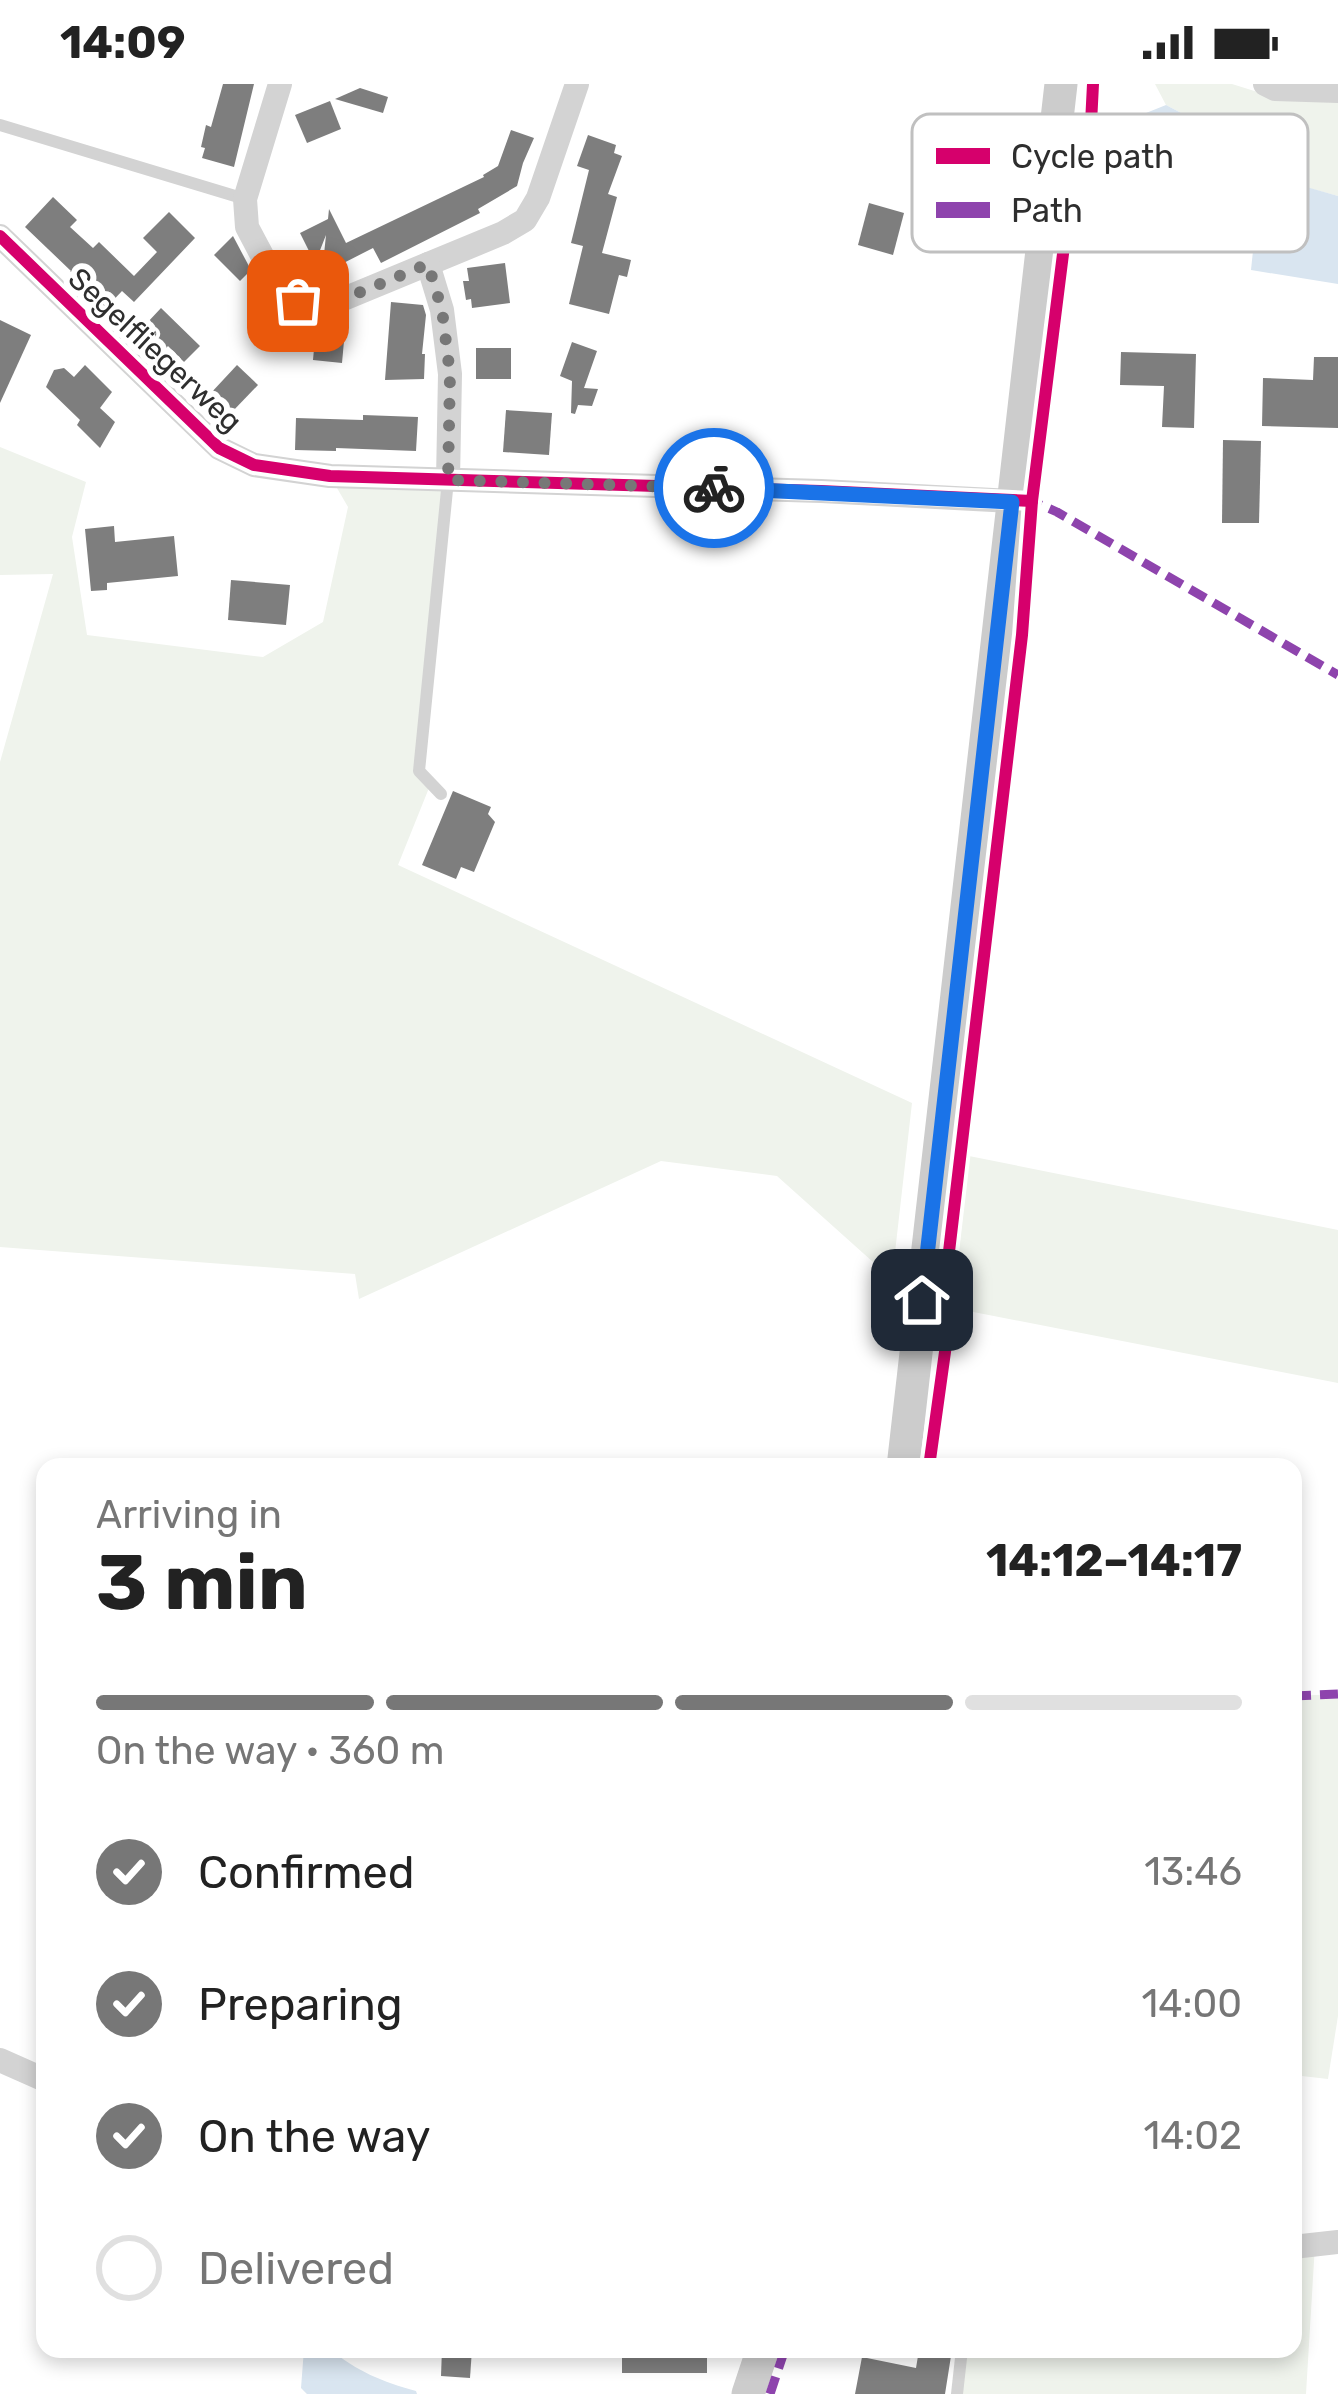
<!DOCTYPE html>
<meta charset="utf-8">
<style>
:root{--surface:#fff;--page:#f2f2f2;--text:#222;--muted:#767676;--line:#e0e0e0;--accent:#777}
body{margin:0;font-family:Rubik,sans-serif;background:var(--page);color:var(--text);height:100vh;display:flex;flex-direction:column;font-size:45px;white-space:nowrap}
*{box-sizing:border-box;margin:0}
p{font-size:39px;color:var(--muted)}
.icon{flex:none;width:66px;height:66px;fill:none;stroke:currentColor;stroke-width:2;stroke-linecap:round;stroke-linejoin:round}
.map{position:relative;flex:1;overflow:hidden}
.drawer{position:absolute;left:36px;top:1374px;width:1266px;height:900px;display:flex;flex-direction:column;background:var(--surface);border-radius:24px;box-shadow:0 6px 18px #0003}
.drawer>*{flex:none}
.pin{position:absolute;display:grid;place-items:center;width:102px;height:102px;color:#fff;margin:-51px;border-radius:24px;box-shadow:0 6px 18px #0006}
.courier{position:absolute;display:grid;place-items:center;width:120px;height:120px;margin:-60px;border:9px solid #1a73e8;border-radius:50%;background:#fff;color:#222;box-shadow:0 3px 15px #0007}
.overview em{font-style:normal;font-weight:700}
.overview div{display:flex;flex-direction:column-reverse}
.overview{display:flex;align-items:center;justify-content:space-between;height:204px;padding:0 60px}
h1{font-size:78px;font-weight:700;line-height:90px}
.bar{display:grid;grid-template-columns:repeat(4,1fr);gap:18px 12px;align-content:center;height:144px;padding:0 60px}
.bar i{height:15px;border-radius:9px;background:var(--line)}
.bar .selected{background:var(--accent)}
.bar p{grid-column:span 4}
ol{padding:0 60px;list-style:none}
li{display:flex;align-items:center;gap:36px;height:132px}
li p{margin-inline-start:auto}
li .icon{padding:12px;border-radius:50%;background:var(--accent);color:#fff;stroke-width:4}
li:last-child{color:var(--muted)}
li i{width:66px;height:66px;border:6px solid var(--line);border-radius:50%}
.status{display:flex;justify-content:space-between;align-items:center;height:84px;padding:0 60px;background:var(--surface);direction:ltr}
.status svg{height:33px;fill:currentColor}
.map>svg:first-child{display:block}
.green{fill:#eff3ec}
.water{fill:#d9e5f0}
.building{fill:#7e7e7e}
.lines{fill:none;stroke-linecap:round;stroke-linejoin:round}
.lane{stroke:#d3d3d3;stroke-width:12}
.street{stroke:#d3d3d3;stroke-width:24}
.secondary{stroke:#ccc;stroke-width:33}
.quiet{stroke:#8e44ad;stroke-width:9;stroke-dasharray:18 9;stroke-linecap:butt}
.cycleway-casing{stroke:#fff;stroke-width:20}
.cycleway{stroke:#d6006c;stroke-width:12}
.done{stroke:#777;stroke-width:12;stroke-dasharray:0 21.6}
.route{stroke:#1a73e8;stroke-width:15}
.labels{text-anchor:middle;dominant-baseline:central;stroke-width:12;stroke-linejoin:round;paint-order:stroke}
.street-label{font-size:30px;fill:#2e2e2e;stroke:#fff}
.key{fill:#fff;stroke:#c0c0c0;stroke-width:3}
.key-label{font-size:33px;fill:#2e2e2e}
</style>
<div class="status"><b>14:09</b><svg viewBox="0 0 49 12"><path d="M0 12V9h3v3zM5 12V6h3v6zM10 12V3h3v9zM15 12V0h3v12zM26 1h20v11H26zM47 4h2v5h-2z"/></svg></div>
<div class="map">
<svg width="1338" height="2310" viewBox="0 0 1338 2310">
<rect width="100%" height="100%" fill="#fff"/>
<!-- green -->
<g class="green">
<path d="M1155,0H1232L1277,14L1338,15V112L1224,81L1208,43L1166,21Z"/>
<path d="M0,363L86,398L72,453L87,551L263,573L323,538L348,423L330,392L448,396L419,686L431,699L398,781L912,1019L892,1195L777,1092L661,1077L359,1215L355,1190L0,1163V678L53,490L0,491Z"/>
<path d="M969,1072L1338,1146V1299L953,1224Z"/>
<path d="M1338,1610V1932L1328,1995L1293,1991V1612Z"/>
<path d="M1315,2161L1306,2310H957L962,2265H1293V2163Z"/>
</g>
<!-- water -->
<g class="water">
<path d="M1166,21L1208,43L1224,81L1206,108L1182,115L1142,97L1141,31Z"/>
<path d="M1261,90L1338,112V200L1251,186Z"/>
<path d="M304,2265H330C356,2287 383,2298 416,2307L417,2310H307L301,2304Z"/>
</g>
<!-- building -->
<g class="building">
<path d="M223,0H254L234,83L202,74L205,64L201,63L206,41L211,43Z"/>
<path d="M360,4L388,13L383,29L335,15Z"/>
<path d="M330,17L341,45L307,59L295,31Z"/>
<path d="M511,46L534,54L523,79L517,102L478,125L480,129L381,179L373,164L322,190L326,151L315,179L300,149L328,135L329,125L346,159L484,93L483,91L498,82Z"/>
<path d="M588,51L616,61L614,69L622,72L608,110L617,113L602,169L631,176L627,193L619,191L609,230L569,220L583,162L571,159L589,86L577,82Z"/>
<path d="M53,113L77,136L70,143L93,164L99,158L134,192L157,168L143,154L169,128L195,154L134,218L122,207L104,226L68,191L71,187L25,143Z"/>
<path d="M869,119L904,129L893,171L858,161Z"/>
<path d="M233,152L251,186L240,197L214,171Z"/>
<path d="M505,179L510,219L472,224L471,215L466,216L463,197H469L467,184Z"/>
<path d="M272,216L292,232L277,268L252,256Z"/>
<path d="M391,218L423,221L426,231L422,270H425L424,295L385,296Z"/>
<path d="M161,224L200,262L184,278L168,262L154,277L132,255Z"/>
<path d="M0,236L31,251L0,319Z"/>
<path d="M316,243L345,246L342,279L313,276Z"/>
<path d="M572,258L597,267L584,304L598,305L592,322L578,321L575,330L571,329L572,297L560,292Z"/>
<rect x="476" y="264" width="35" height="31"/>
<path d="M1121,268L1196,270L1194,344L1162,343L1164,302L1120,301Z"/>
<path d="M1314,273H1338V344L1262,342L1263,294L1313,296Z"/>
<path d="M85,281L112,308L100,324L115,338L100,364L77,341L80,336L46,303L54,286L64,284L74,293Z"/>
<path d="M237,281L258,301L231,329L210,310Z"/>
<path d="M506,326L552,329L549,371L503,368Z"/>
<path d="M363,331L418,333L416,367L336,364V367L295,366L296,334L363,336Z"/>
<path d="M1223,356L1261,357L1259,439H1222Z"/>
<path d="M114,442L115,458L174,452L178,492L107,499V506L91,507L85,445Z"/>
<path d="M231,496L290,501L286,541L228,536Z"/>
<path d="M453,707L491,723L488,730L495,738L474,788L461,783L456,795L422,781Z"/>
<path d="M442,2265H472L470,2294L441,2292Z"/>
<rect x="622" y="2265" width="85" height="24"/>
<path d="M919,2266L951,2272L945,2310H855L862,2273L916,2284Z"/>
</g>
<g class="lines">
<!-- lane -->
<g class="lane">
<path d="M0,41L245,115"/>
<path d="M441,710L419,687L448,396"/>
<path d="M957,2310L962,2265"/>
</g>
<!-- street -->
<g class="street">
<path d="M280,0L245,115L247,143L274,194L298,217L329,221L503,149L525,136L538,114L577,0"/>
<path d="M1265,0L1275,5L1338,7"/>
<path d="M0,152L219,364L254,381L330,392L821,407L1012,417"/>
<path d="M428,180L442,226L450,290L448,396"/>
<path d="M0,1976L45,1996"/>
<path d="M1293,2163L1338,2158"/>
</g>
<!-- secondary -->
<g class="secondary">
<path d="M903,1383L1061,0"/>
<path d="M748,2310L763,2265"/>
</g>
<!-- quiet -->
<g class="quiet">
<path d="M1024,417H1032L1057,428L1338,591"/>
<path d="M1293,1612L1338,1610"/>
<path d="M770,2310L785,2265"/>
</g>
<!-- cycleway casing -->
<g class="cycleway-casing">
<g id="cycleway">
<path d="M0,152L219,364L254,381L330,392L821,407L1032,417"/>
<path d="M929,1383L950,1232L948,1176L1022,551L1032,417L1065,154L1089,79L1093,0"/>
</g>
</g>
<!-- cycleway -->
<use href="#cycleway" class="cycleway"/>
</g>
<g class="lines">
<!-- done -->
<path class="done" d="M298,217L329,221L428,180L442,226L450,290L448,396L714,404"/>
<!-- route -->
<path class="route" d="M714,404L1012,418L922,1216"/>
</g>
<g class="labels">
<!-- street labels -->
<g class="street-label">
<text transform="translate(155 266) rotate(43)">Segelfliegerweg</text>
</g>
</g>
<!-- legend -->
<rect x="912" y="30" width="396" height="138" rx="18" class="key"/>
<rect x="936" y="64" width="54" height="16" fill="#d6006c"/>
<rect x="936" y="118" width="54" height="16" fill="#8e44ad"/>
<g class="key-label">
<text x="1011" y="84">Cycle path</text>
<text x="1011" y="138">Path</text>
</g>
</svg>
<div class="pin" style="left:298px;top:217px;background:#ea580c"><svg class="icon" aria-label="bag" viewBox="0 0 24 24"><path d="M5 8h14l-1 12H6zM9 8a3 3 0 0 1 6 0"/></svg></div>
<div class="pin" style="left:922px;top:1216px;background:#1f2937"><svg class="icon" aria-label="home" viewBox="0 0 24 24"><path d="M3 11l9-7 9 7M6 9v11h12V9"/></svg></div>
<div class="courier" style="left:714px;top:404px"><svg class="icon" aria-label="bike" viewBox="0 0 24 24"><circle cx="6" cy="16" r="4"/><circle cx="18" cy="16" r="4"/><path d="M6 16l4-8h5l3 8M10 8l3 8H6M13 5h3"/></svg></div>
<section class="drawer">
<div class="overview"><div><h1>3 min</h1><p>Arriving in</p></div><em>14:12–14:17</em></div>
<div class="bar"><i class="selected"></i><i class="selected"></i><i class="selected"></i><i></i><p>On the way · 360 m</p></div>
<ol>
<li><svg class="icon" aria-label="check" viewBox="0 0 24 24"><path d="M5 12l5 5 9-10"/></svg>Confirmed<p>13:46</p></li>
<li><svg class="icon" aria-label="check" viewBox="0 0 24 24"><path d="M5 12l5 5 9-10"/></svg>Preparing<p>14:00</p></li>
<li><svg class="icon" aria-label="check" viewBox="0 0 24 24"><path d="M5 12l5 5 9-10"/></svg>On the way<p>14:02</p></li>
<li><i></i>Delivered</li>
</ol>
</section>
</div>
